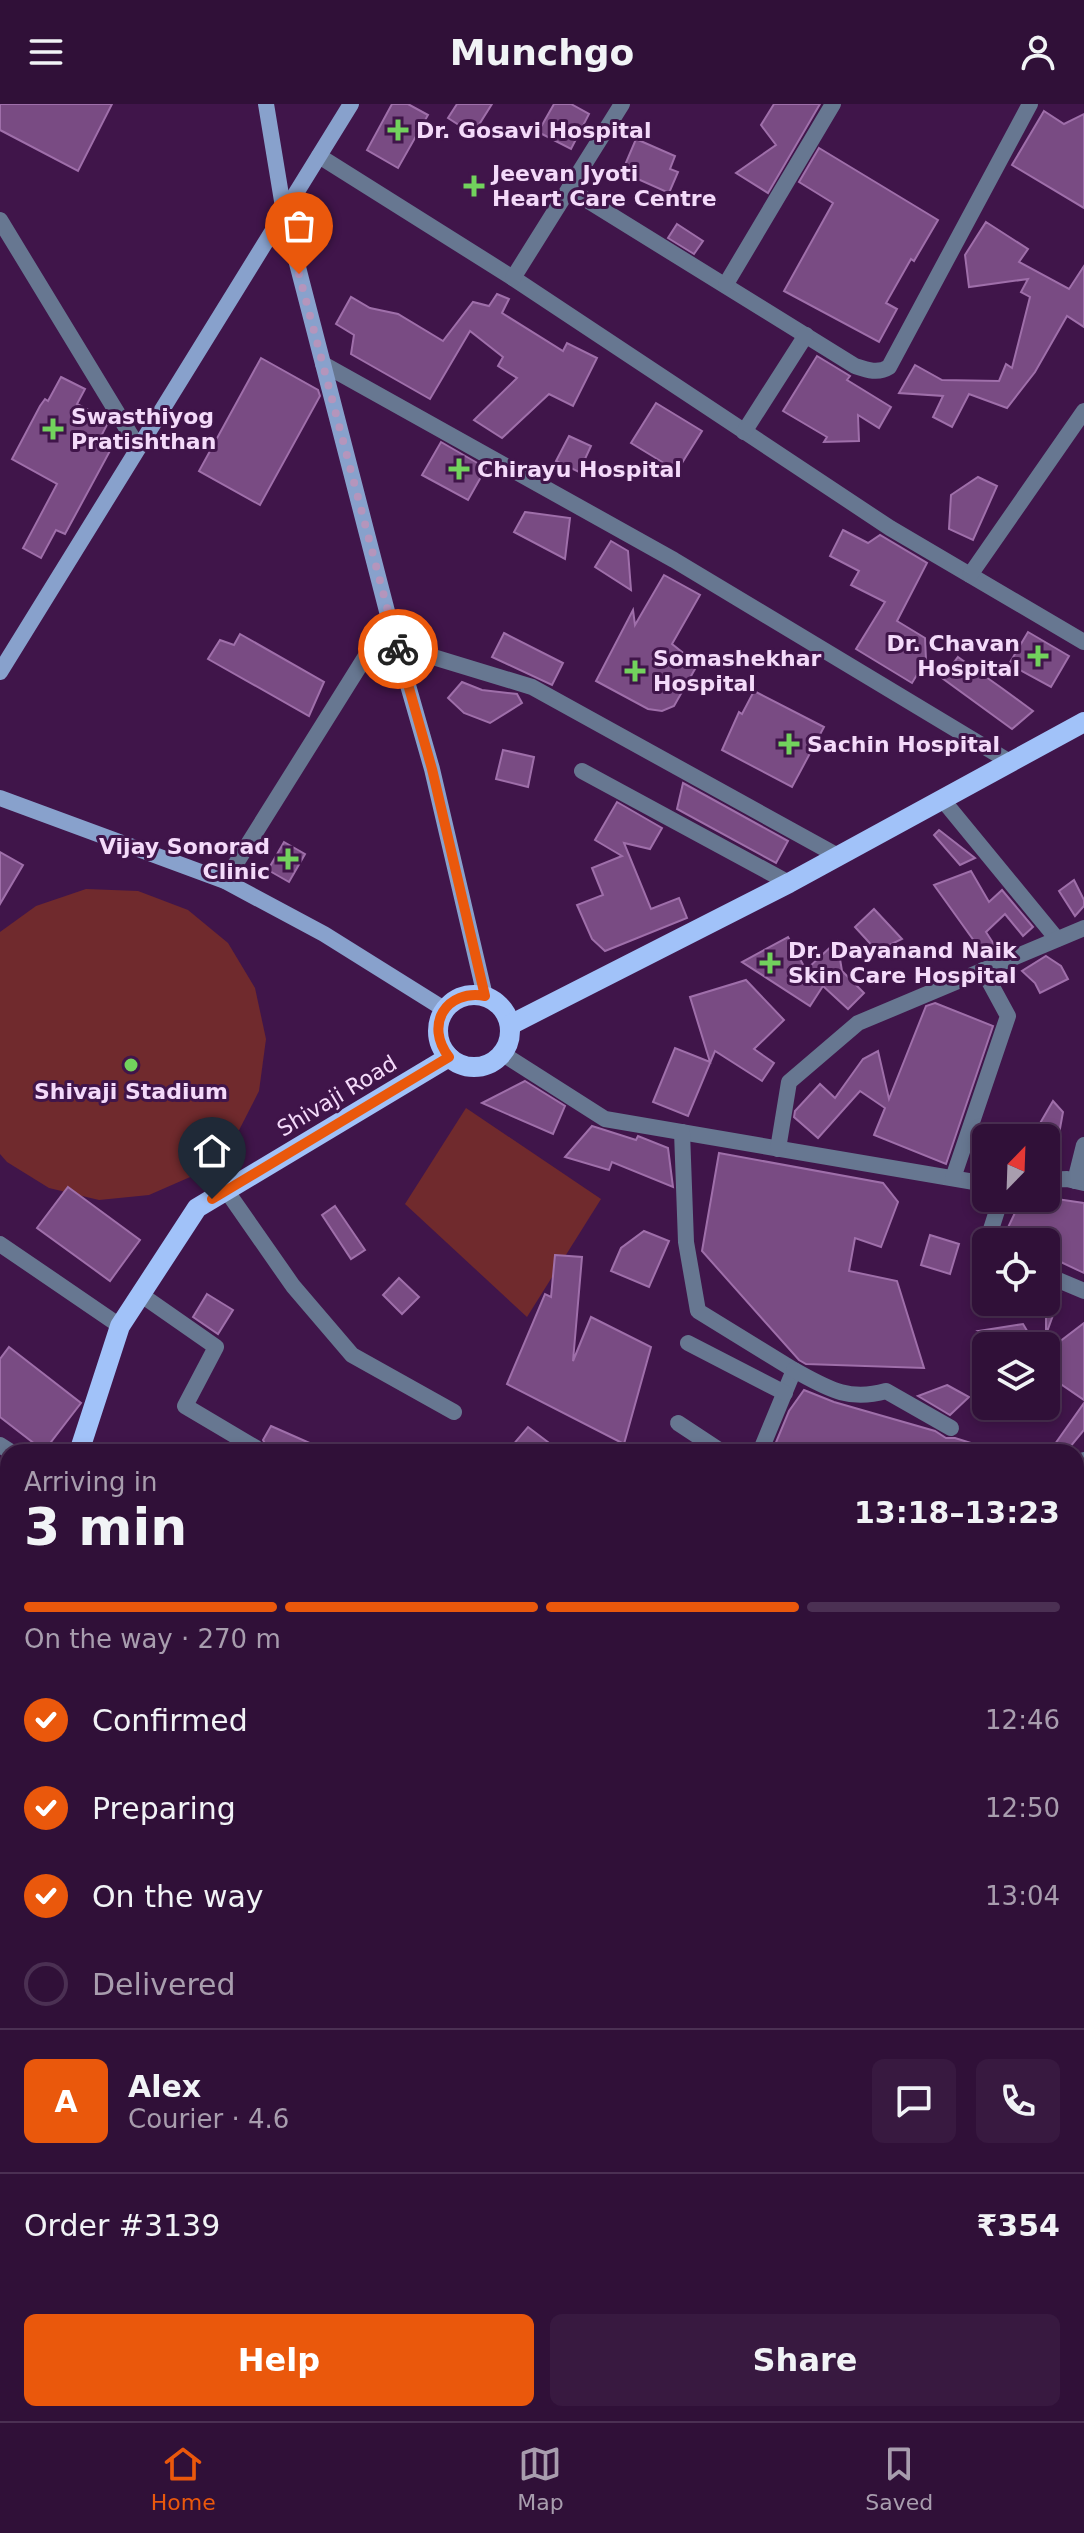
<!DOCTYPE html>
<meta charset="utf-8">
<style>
:root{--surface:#301038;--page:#381940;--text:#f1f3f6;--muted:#a89dae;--line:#4b3053;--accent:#ea580c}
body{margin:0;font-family:"DejaVu Sans",sans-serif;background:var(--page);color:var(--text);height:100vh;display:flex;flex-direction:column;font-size:30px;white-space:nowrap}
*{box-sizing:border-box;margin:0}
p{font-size:26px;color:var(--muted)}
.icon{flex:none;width:44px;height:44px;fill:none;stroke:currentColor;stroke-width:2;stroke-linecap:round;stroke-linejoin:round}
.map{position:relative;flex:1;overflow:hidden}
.sheet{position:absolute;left:0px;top:1340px;width:1084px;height:978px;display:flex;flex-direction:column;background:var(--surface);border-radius:24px 24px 0 0;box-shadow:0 4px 12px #0003,0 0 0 2px var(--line)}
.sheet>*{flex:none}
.needle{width:52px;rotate:23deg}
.controls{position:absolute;left:972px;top:1020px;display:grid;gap:16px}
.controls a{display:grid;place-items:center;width:88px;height:88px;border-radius:12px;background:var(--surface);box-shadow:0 4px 12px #0003,0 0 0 2px var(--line);font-size:40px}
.pin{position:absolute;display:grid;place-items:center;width:68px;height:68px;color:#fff;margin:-82px -34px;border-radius:50% 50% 50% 0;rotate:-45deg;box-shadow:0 0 8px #0007}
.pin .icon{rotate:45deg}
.courier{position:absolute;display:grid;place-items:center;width:80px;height:80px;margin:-40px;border:6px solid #ea580c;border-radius:50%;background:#fff;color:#222;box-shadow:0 2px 10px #0007}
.headline em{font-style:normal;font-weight:800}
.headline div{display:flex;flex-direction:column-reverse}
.headline{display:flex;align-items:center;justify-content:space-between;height:136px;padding:0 24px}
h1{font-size:52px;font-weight:800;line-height:60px}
.bar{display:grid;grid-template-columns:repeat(4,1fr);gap:12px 8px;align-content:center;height:96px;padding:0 24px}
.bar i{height:10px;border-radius:6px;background:var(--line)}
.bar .selected{background:var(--accent)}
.bar p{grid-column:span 4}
.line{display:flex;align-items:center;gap:20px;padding:0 24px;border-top:2px solid var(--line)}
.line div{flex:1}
.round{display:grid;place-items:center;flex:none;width:84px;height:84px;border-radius:12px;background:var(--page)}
ol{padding:0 24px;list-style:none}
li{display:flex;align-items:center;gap:24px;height:88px}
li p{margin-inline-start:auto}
li .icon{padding:8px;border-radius:50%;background:var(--accent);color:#fff;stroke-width:4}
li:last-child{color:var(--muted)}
li i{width:44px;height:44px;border:4px solid var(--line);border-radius:50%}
.button{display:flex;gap:16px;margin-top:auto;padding:16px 24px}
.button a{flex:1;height:92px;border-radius:12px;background:var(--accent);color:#fff;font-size:32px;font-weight:800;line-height:92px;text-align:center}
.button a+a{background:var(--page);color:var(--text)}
header{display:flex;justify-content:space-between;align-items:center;height:104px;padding:0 24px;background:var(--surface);font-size:36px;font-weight:800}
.tab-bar{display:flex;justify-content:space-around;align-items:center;height:112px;border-top:2px solid var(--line);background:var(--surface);font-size:22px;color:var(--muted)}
.tab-bar a{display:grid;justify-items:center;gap:4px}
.tab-bar .selected{color:var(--accent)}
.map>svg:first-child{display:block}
.green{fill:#702a2d}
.building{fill:#794b83;stroke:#9f6faa;stroke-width:2}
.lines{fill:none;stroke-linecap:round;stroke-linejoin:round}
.street{stroke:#677791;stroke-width:16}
.secondary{stroke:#88a1cc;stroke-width:16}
.primary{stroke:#a1c2f9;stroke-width:20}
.done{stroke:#b595bc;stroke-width:8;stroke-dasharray:0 14.4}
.route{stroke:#ea580c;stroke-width:10}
.poi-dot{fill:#72d25d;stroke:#40154a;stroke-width:3}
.labels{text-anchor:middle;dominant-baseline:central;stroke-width:6;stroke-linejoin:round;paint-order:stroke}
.poi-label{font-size:22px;font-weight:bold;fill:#f4dafa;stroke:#40154a;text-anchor:start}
.street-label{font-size:22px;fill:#f4dafa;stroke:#40154a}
</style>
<header><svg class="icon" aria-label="menu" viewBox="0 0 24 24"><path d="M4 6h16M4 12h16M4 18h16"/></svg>Munchgo<svg class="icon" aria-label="person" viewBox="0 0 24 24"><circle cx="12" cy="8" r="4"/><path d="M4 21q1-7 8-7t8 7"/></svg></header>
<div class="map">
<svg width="1084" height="2317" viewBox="0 0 1084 2317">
<rect width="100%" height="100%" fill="#40154a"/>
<!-- green -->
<g class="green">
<path d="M86,785L138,787L188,806L228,839L255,884L266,935L259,987L235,1034L197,1070L149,1091L99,1096L49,1084L7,1058L0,1050V828L36,802Z"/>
<path d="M466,1004L601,1095L527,1213L405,1100Z"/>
<path d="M0,2161H8V2241L0,2219Z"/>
</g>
<!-- building -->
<g class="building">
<path d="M0,0H112L78,67L0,26Z"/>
<path d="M392,0H408L428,11L398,64L367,46Z"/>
<path d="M457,0H492L473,30L448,14Z"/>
<path d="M554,0H571L589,10L571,45L538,28Z"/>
<path d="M774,0H820L768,89L736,69L776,41L761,21Z"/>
<path d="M1044,7L1064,20L1084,10V104L1012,61Z"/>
<path d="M636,35L675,52L670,65L678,68L669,89L622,68Z"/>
<path d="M819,44L938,116L914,157L911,155L886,199L897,205L879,238L784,187L833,99L799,78Z"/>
<path d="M986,118L1028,145L1019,158L1069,185L1084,162V223L1067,212L1035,268L1007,304L969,290L952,323L933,313L943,292L899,289L915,261L942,276L999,277L1006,260L1012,264L1030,193L1021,188L1028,175L969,183L965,151Z"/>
<path d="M677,120L703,137L694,150L668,134Z"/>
<path d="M497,190L509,195L502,209L563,247L567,239L597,254L573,302L549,290L502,334L474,316L517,274L498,262L503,253L470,227L430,295L351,250L354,231L336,220L351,193L370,204L398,210L443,237L473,198L489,202Z"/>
<path d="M817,252L850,272L847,276L891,303L879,324L858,311L859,337L824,338L827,333L783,307Z"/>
<path d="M261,254L318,286L320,292L260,401L199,367Z"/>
<path d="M61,273L85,285L77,300L109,317L98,338L111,345L65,430L56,426L41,454L23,444L57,380L12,355L40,302L45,295L48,297Z"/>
<path d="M656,299L702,327L677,367L631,339Z"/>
<path d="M569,332L591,342L579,368L556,357Z"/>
<path d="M441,338L486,364L468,396L422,371Z"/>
<path d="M978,373L997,382L973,436L949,425L951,391Z"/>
<path d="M525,408L570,414L565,455L514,428Z"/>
<path d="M843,426L868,439L880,431L927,459L897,517L925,534L926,556L912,579L856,545L885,498L851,481L859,467L830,452Z"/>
<path d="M611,437L628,447L631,486L595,463Z"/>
<path d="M664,471L700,491L672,540L687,552L695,565L674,602L662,607L648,605L596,577L633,506L635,521Z"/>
<path d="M1028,528L1069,552L1051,583L1009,560Z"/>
<path d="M504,529L563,559L552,581L492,553Z"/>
<path d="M240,530L324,578L309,612L208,555L220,536L234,541Z"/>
<path d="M958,553L1003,585L1033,607L1012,625L942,574Z"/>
<path d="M462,578L482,586L517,590L522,599L490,619L464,609L448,594Z"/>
<path d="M754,587L824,623L792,683L722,646L739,608L742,610Z"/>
<path d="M503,646L534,653L528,683L496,675Z"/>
<path d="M683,679L788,737L776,759L677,705Z"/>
<path d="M617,698L662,724L650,745L624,739L651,805L679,794L687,814L605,847L592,835L577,801L603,791L592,764L622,752L595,736Z"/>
<path d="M939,726L975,754L960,761L934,731Z"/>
<path d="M284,738L305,750L289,778L268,766Z"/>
<path d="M0,748L23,761L0,800Z"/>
<path d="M971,767L989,798L1002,786L1033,823L1023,832L1005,810L986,828L997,845L982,848L934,781Z"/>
<path d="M1074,776L1084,796V802L1075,812L1059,787Z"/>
<path d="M874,805L902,835L877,847L855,823Z"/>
<path d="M788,833L806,866L837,837L842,867L864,889L848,905L823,882L810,902L742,858Z"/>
<path d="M1046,852L1061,862L1068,875L1040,889L1035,879L1022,867Z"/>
<path d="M746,876L784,916L754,945L774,959L762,977L715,947L688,1012L653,998L675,944L710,958L690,893Z"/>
<path d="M935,899L993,922L946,1060L874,1031L885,1004L860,987L818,1034L794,1013L795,1007L820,980L835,994L863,955L878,947L889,995L926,902Z"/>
<path d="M525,977L565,1002L553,1030L482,999Z"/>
<path d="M1053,997L1063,1008L1059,1030L1039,1021Z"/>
<path d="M592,1022L636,1036L638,1032L668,1044L673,1083L612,1058L609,1066L565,1053Z"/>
<path d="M719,1049L883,1079L898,1098L881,1143L855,1134L849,1167L897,1177L924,1264L806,1260L799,1256L702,1147Z"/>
<path d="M68,1083L140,1136L110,1177L37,1124Z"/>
<path d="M1022,1094H1050L1084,1099V1169L1046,1151V1138H1018L1004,1132Z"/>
<path d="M335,1102L365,1146L351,1155L322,1111Z"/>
<path d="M644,1127L669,1137L649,1183L611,1167L621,1144Z"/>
<path d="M930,1131L959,1140L950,1170L921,1161Z"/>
<path d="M555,1151L582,1153L573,1257L591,1213L651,1243L624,1340L507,1280L545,1190L551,1193Z"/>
<path d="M399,1174L419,1193L402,1210L383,1191Z"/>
<path d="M1046,1183L1061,1189L1048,1225H1046Z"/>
<path d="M207,1190L233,1206L218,1230L193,1213Z"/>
<path d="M1084,1219V1296L1046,1270V1248Z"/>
<path d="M1023,1220L1036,1242H1000L1002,1236L979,1227Z"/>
<path d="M9,1243L81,1299L44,1347L0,1313V1255Z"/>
<path d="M947,1281L969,1293L950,1311L918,1292Z"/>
<path d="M804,1286L834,1298L935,1327L946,1334H955L990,1345L989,1348H772L789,1307Z"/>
<path d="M1084,1299V1326L1066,1348L1055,1340Z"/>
<path d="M271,1322L330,1348H266L267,1343L263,1336Z"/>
<path d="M528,1323L561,1348H507Z"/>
</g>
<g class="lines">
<!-- street -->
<g class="street">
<path d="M319,52L513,174L890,424L1084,538"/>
<path d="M569,85L855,262C867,266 878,270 889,263L1030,0"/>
<path d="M0,116L138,343"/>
<path d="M513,174L622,0"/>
<path d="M726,180L833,0"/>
<path d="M323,260L674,456L1010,658"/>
<path d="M744,328L806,231"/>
<path d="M970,471L1084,307"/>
<path d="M397,542L532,583L838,752"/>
<path d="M582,667L789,779"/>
<path d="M942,695L1057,835"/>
<path d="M225,777L389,515"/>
<path d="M503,950L605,1015L986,1080"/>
<path d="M682,1028L686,1138L698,1207L794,1266L760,1348"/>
<path d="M778,1045L789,978L858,919L1084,824"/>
<path d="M953,1074L1008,912L983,866"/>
<path d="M1046,1076L1067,1075L1084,1079"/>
<path d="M1075,1077L1084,1041"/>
<path d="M226,1086L293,1182L352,1251L454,1308"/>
<path d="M987,1138L1001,1094"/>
<path d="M0,1140L120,1222"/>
<path d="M1046,1171L1084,1187"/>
<path d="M140,1190L216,1243L185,1302L256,1344"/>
<path d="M688,1239L785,1289"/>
<path d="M794,1266C827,1284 848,1298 886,1287L951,1324"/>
<path d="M678,1319L722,1348"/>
<path d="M0,1341L11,1348"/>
<path d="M1076,1365L1084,1356"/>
<path d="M1076,1569L1084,1562"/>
<path d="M1076,1850L1084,1855"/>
<path d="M1076,1981L1084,1959"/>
<path d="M1076,2074L1084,2106"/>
<path d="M1076,2259L1084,2236"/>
<path d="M182,2310L189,2317"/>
<path d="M254,2317V2310"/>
<path d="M442,2317L446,2310"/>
<path d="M594,2317L595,2310"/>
<path d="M734,2317L735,2310"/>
<path d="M874,2317L877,2310"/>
<path d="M970,2317L974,2310"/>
</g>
<!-- secondary -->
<g class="secondary">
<path d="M266,0L284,109L389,515L432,665L485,892"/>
<path d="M0,568L351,0"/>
<path d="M0,694L225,777L324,830L444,905"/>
<path d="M1076,1672H1084"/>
<path d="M0,2136L8,2137"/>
<path d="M1052,2310L1079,2317"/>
</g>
<!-- primary -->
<g class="primary">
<circle cx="474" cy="927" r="36"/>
<path d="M510,921L789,779L1084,618"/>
<path d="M79,1348L120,1222L197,1104L449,953"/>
<path d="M0,1611L8,1582"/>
<path d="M0,2282L8,2303"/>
</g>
</g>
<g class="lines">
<!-- done -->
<path class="done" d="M299,170L398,545"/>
<!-- route -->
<path class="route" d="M212,1095L449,953C424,921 446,885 485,892L432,665L398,545"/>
</g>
<!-- markers -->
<g class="poi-dot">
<path d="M394 14h8v8h8v8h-8v8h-8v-8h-8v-8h8z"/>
<path d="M470 70h8v8h8v8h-8v8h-8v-8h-8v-8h8z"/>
<path d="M49 313h8v8h8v8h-8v8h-8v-8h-8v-8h8z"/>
<path d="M455 353h8v8h8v8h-8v8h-8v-8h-8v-8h8z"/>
<path d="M1034 540h8v8h8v8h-8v8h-8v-8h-8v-8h8z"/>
<path d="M631 555h8v8h8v8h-8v8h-8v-8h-8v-8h8z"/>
<path d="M785 628h8v8h8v8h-8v8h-8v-8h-8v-8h8z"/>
<path d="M284 743h8v8h8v8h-8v8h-8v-8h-8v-8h8z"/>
<path d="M766 847h8v8h8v8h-8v8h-8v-8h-8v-8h8z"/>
<circle cx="131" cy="961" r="8"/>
</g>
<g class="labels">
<!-- poi labels -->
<g class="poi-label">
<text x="416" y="26">Dr. Gosavi Hospital</text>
<text x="492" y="69">Jeevan Jyoti<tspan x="492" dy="25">Heart Care Centre</tspan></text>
<text x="71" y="312">Swasthiyog<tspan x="71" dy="25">Pratishthan</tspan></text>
<text x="477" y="365">Chirayu Hospital</text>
<text x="1020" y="539" text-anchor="end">Dr. Chavan<tspan x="1020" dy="25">Hospital</tspan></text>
<text x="653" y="554">Somashekhar<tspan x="653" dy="25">Hospital</tspan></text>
<text x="807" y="640">Sachin Hospital</text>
<text x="270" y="742" text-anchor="end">Vijay Sonorad<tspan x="270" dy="25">Clinic</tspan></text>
<text x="788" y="846">Dr. Dayanand Naik<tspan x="788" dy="25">Skin Care Hospital</tspan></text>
<text x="131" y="987" text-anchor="middle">Shivaji Stadium</text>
</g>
<!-- street labels -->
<g class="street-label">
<text transform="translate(337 992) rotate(-31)">Shivaji Road</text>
</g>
</g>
</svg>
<div class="controls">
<a><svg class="needle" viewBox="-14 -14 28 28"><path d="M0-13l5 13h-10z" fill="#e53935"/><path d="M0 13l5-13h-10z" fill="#a89dae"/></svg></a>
<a><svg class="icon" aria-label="locate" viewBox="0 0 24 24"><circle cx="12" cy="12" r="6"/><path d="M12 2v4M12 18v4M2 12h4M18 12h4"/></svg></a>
<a><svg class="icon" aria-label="layers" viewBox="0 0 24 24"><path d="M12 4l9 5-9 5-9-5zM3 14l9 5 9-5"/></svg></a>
</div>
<div class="pin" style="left:299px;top:170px;background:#ea580c"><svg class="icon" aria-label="bag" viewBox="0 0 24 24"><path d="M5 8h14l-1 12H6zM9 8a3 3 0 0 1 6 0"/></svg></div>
<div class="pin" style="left:212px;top:1095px;background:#1f2937"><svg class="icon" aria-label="home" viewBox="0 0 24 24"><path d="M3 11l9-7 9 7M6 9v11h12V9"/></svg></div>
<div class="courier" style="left:398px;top:545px"><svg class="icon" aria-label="bike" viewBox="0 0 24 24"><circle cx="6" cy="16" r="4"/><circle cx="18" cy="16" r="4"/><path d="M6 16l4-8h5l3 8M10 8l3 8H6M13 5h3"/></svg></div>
<section class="sheet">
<div class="headline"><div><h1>3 min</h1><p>Arriving in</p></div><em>13:18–13:23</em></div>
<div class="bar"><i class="selected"></i><i class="selected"></i><i class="selected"></i><i></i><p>On the way · 270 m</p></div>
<ol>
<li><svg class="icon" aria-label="check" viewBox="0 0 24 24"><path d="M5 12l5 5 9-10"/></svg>Confirmed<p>12:46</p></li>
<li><svg class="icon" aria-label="check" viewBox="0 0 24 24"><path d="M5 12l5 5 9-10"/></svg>Preparing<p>12:50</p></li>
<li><svg class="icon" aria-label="check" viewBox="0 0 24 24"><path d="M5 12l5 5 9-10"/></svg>On the way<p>13:04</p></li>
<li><i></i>Delivered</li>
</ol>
<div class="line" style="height:144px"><b class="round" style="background:var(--accent);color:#fff">A</b><div><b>Alex</b><p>Courier · 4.6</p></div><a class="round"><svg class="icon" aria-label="chat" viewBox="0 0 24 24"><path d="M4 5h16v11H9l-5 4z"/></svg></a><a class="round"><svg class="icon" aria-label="phone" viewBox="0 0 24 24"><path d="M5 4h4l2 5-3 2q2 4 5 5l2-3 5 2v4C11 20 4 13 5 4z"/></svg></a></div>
<div class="line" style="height:104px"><div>Order #3139</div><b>₹354</b></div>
<div class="button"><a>Help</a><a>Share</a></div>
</section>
</div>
<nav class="tab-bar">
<a class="selected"><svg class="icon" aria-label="home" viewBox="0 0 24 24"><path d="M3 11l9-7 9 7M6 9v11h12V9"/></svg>Home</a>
<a><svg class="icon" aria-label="map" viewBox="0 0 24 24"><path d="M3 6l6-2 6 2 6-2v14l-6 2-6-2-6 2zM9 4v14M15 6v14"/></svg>Map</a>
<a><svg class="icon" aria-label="saved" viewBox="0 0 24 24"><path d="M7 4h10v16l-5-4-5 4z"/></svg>Saved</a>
</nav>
